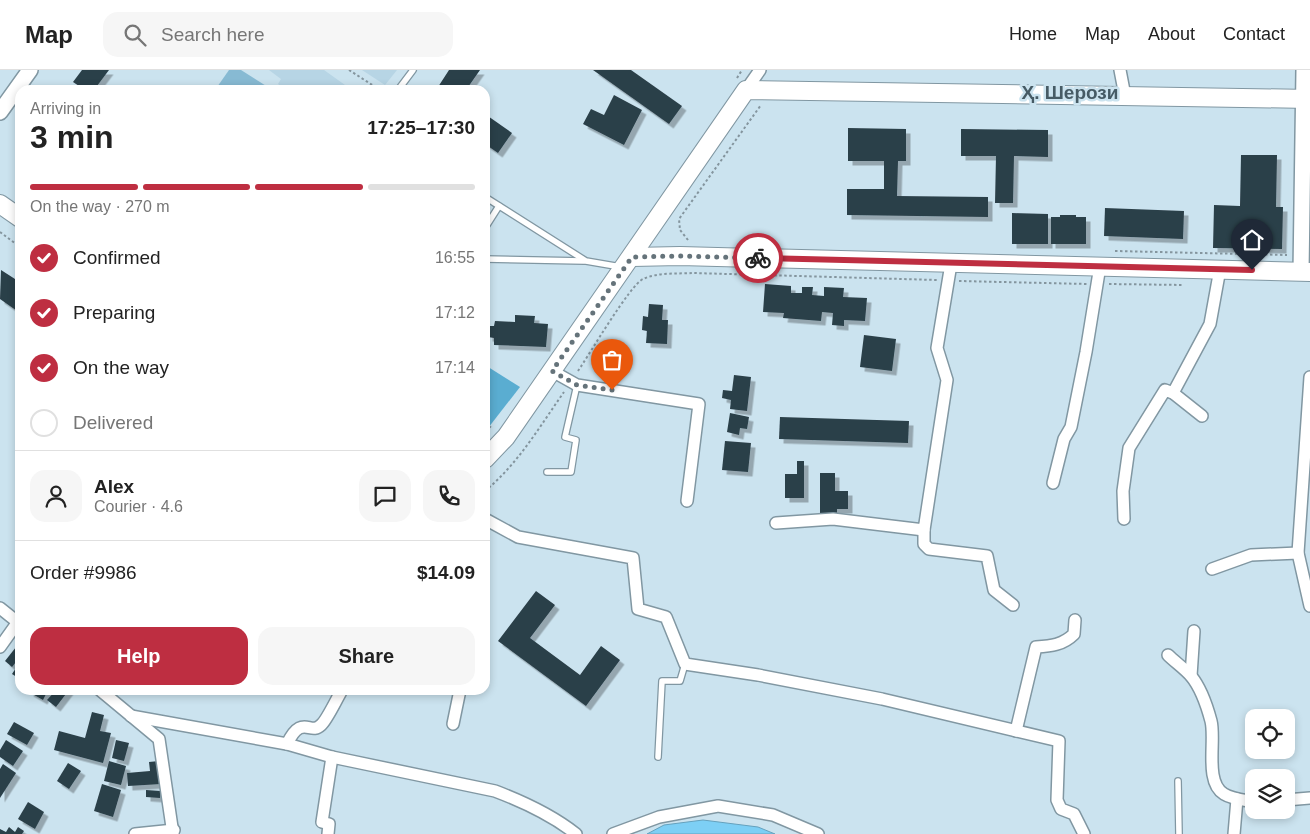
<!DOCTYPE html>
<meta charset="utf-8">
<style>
:root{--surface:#fff;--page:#f6f6f6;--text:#222;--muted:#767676;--line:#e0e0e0;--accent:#be2e41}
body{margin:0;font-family:Arial,sans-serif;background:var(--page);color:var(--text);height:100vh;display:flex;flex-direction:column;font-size:19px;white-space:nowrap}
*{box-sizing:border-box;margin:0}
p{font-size:16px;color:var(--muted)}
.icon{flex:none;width:28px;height:28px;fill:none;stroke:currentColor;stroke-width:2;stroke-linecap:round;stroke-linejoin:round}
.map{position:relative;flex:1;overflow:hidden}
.details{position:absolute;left:15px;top:15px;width:475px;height:610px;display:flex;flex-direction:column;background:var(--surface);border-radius:15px;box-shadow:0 2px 8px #0003}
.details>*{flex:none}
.fabs{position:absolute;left:1245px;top:639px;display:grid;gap:10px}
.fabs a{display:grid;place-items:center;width:50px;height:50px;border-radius:10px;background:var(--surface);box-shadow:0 2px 8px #0003;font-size:25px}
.pin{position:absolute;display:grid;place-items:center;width:42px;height:42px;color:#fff;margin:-51px -21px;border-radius:50% 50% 50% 0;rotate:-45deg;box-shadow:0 0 5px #0007}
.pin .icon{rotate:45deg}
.courier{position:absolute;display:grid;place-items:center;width:50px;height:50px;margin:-25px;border:4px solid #be2e41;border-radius:50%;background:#fff;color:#222;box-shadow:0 1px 6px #0007}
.head em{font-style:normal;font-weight:800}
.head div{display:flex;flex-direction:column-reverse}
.head{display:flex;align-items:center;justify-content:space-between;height:85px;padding:0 15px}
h1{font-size:32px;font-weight:800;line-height:38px}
.bar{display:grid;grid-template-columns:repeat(4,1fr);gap:8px 5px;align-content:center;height:60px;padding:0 15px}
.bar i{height:6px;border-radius:4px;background:var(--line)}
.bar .active{background:var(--accent)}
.bar p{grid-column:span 4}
.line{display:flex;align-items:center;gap:12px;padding:0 15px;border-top:1px solid var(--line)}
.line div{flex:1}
.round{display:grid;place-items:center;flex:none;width:52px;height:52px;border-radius:15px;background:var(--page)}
ol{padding:0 15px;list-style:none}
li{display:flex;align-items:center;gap:15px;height:55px}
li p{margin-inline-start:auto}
li .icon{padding:5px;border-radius:50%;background:var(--accent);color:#fff;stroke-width:4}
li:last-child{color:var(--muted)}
li i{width:28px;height:28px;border:2px solid var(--line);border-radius:50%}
.primary-button{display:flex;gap:10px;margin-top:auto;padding:10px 15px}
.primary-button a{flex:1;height:58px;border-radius:15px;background:var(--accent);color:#fff;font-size:20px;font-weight:800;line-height:58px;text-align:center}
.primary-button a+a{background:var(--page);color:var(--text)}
header{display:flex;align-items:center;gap:30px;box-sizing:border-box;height:70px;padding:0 25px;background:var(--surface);border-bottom:1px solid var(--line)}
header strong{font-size:24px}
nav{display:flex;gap:28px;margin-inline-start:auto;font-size:18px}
.search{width:350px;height:45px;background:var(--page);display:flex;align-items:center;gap:12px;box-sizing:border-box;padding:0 18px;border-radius:15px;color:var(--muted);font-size:19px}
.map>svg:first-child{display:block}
.built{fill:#b7d5e5}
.green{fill:#87bad3}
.forest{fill:#5aadd1}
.water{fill:#7dcff5;stroke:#65a1bd}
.building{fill:#2b3f48;filter:url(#shadow)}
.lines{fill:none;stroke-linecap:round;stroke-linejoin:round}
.lane-casing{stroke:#8197a2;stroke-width:8}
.street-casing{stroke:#8197a2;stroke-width:14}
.secondary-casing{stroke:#8197a2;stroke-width:18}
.primary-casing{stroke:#8197a2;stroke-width:20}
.path{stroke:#84959e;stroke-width:2;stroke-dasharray:2.5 2.5;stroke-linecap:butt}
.lane{stroke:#fff;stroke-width:5.5}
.street{stroke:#fff;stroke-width:11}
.secondary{stroke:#fff;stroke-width:15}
.primary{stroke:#fff;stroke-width:18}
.done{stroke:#65737a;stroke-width:5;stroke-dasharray:0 9}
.route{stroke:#be2e41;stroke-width:6}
.labels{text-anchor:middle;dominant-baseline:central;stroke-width:5;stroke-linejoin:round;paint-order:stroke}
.neighbourhood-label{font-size:19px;font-weight:bold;fill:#465b65;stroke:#cbe3ef}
</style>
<header>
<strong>Map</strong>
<div class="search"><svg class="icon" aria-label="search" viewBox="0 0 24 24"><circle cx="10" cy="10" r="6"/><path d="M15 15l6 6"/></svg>Search here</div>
<nav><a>Home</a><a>Map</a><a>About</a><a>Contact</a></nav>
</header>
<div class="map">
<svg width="1310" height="764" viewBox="0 0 1310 764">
<defs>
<filter id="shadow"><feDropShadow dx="4.5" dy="4.5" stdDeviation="0" flood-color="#0004"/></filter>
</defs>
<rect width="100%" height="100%" fill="#cbe3ef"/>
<!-- built -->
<g class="built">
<path d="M269,0H324L352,20H287L278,14L281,9Z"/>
<path d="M362,0H397L385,15Z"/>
</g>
<!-- green -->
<path class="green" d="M229,0H241L271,19L215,20Z"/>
<!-- forest -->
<path class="forest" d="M485,295L520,317L485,362Z"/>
<!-- water -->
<path class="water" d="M703,750L758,757L775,764H647L664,755Z"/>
<!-- building -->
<g class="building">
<path d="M82,0H109L94,20H85L73,12Z"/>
<path d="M449,0H480L466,20H439L440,18L438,17Z"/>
<path d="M593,0H631L682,36L669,54Z"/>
<path d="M614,25L642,40L624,75L583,54L591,39L604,45Z"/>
<path d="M485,44L512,63L498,83L485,74Z"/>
<path d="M848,58L906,59V91H898L897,126L988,127V147L847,145V119H884V91H848Z"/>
<path d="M961,59L1048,60V87L1014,86L1013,133H995L996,86H961Z"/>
<path d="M1241,85H1277L1276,137H1283L1282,179L1213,178L1214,135L1240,136Z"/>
<path d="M1105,138L1184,141L1183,169L1104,166Z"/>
<path d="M1012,143L1048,144V174H1012Z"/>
<path d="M1060,145H1076V147H1086V174H1051V147H1060Z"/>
<path d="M1,200L15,209H20V243L0,229Z"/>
<path d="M765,214L791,216V223H802V217H813L812,225L824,226V217L844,218L843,227L867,228L865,251L844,250V256L832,255L833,243L822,242L821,251L783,248L784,243L763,242Z"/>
<path d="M649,234L663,235L662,250H668L667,274L646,273L647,261L642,260L643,246L648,247Z"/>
<path d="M515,245L535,246L534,253L548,254L546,277L494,275V268L488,267V256H494L495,251L515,252Z"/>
<path d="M864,265L896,269L892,301L860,297Z"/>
<path d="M734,305L751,307L747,341L730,339L731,330L722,328L723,320L732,321Z"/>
<path d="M730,343L749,347L747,359L740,358L739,365L727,362Z"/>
<path d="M780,347L909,351L908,373L779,369Z"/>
<path d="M725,371L751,373L748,402L722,400Z"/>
<path d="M797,391H804V428H785V404H797Z"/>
<path d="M820,403H835V421H848V439H837V445H820Z"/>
<path d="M536,521L555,535L530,568L580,605L601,576L620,590L586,636L498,571Z"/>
<path d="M20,572V587L12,597L5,591Z"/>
<path d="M20,592V609L12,604Z"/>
<path d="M30,620H48L43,630L29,622Z"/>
<path d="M56,620H69L56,637L47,630Z"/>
<path d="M92,642L104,645L100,661L111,663L103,693L54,680L59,661L85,668Z"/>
<path d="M14,652L34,663L27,675L7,664Z"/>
<path d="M6,670L23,681L13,696L0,687V680Z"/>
<path d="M116,670L129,673L124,691L112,688Z"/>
<path d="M109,691L126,696L121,715L104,711Z"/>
<path d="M159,691L161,714L128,716L127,703L150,701L149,692Z"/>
<path d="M68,693L81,701L69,719L57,711Z"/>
<path d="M3,694L16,703L0,728V699Z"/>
<path d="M102,714L121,720L113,747L94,741Z"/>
<path d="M146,720L161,721L160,728L146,727Z"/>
<path d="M28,732L44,742L35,759L18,749Z"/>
<path d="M9,757L15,762L18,757L24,761L22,764H0V759L6,762Z"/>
</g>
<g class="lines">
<!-- lane casing -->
<g class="lane-casing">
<g id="lane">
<path d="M398,20L413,0"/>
<path d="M485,127L586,191L621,197"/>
<path d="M485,158L499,136"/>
<path d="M485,189L584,191"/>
<path d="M547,402H571L576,370L565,367L577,315"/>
<path d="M658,687L662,611H680L685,594"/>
<path d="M1178,711L1179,764"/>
</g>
</g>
<!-- street casing -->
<g class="street-casing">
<g id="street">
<path d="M1120,0L1125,26"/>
<path d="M746,20L760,0"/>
<path d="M552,301L577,315L699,334L687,431"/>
<path d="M1310,307L1298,483L1310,536"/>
<path d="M1173,323L1202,346"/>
<path d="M1053,413L1064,369L1071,357L1086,282L1100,196"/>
<path d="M485,449L518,467L633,488L638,539L666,547L685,594L758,605L882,629L1059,671L1057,730L1061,739L1074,744L1084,764"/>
<path d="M1124,449L1123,421L1129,378L1165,320L1173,323L1210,254L1220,199"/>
<path d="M776,453L833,449L924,460L947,310L937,278L951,194"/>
<path d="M924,460V474L929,479L987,486L994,520L1013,535"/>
<path d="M1212,499L1251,485L1298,483"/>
<path d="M0,538L20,554"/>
<path d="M0,577L20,549"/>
<path d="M1168,585C1175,592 1184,598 1191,606C1201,618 1207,636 1211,651C1216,670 1204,712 1224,724C1232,729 1244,730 1254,732"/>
<path d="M1191,606L1194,561"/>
<path d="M100,620L159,669L173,764"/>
<path d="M131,646L287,674L332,687L495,721C524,732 552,745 576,764"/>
<path d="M453,654L460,620"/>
<path d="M1016,661L1036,577C1051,576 1063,575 1074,564L1075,550"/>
<path d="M287,674C302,643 310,666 321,655C327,650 337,628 342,620"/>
<path d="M1286,730L1310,728"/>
<path d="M135,764L174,760"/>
<path d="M328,764L329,754L322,752L332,687"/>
<path d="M613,764L659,747L718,736L773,745L818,764"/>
<path d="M1234,764L1237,729"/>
</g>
</g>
<!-- secondary casing -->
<g class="secondary-casing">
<g id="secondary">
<path d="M0,42L30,0"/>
<path d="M1301,202L1304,0"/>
</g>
</g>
<!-- primary casing -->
<g class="primary-casing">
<g id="primary">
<path d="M0,134L20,148"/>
<path d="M632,187L680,186L1310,202"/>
<path d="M485,389L506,367L746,20L1310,29"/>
</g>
</g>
<!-- path -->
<g class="path">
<path d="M349,0L380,20"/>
<path d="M737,8L742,0"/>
<path d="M0,162L20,177"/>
<path d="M688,170L680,160L679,149L761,35"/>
<path d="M1115,181L1287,185"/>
<path d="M959,211L1087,214"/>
<path d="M1109,214L1184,215"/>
<path d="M578,301C589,285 630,215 643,209C658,202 678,204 693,203L937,210"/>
<path d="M485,353L493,359"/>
<path d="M485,421C518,394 540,356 564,322"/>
</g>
<!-- lane -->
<use href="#lane" class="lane"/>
<!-- street -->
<use href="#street" class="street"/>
<!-- secondary -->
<use href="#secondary" class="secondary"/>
<!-- primary -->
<use href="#primary" class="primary"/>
</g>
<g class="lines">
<!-- done -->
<path class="done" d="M612,320L577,315L552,301L632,187L680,186L758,188"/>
<!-- route -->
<path class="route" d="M758,188L1252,200"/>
</g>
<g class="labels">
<!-- neighbourhood labels -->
<g class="neighbourhood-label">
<text x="1070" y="22">Ҳ. Шерози</text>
</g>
</g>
</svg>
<div class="fabs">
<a><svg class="icon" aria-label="locate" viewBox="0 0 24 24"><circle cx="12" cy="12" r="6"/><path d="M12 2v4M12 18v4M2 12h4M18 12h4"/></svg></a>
<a><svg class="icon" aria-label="layers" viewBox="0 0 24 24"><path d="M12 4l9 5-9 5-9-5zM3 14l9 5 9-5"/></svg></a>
</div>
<div class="pin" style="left:612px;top:320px;background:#ea580c"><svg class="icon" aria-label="bag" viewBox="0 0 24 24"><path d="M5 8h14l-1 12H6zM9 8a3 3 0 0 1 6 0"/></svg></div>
<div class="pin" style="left:1252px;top:200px;background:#1f2937"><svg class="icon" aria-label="home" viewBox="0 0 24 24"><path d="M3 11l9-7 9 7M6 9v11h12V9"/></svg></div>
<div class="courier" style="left:758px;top:188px"><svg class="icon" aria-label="bike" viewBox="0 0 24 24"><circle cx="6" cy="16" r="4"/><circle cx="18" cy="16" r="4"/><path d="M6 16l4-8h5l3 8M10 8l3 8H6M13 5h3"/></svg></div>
<section class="details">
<div class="head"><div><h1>3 min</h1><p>Arriving in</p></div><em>17:25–17:30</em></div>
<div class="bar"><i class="active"></i><i class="active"></i><i class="active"></i><i></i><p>On the way · 270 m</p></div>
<ol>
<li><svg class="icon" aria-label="check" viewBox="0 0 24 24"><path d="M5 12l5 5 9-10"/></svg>Confirmed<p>16:55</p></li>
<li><svg class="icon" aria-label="check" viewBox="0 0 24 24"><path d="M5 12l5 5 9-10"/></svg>Preparing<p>17:12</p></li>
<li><svg class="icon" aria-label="check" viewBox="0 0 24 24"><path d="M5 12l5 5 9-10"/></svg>On the way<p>17:14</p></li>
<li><i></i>Delivered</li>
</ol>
<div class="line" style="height:90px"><a class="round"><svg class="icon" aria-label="person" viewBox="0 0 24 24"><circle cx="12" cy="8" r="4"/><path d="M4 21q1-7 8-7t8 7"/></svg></a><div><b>Alex</b><p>Courier · 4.6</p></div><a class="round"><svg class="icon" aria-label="chat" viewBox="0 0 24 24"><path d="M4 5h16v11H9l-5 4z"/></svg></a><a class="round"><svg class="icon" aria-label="phone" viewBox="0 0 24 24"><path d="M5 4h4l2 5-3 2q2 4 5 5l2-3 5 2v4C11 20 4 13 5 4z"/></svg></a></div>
<div class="line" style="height:65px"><div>Order #9986</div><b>$14.09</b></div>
<div class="primary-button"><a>Help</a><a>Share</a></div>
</section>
</div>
